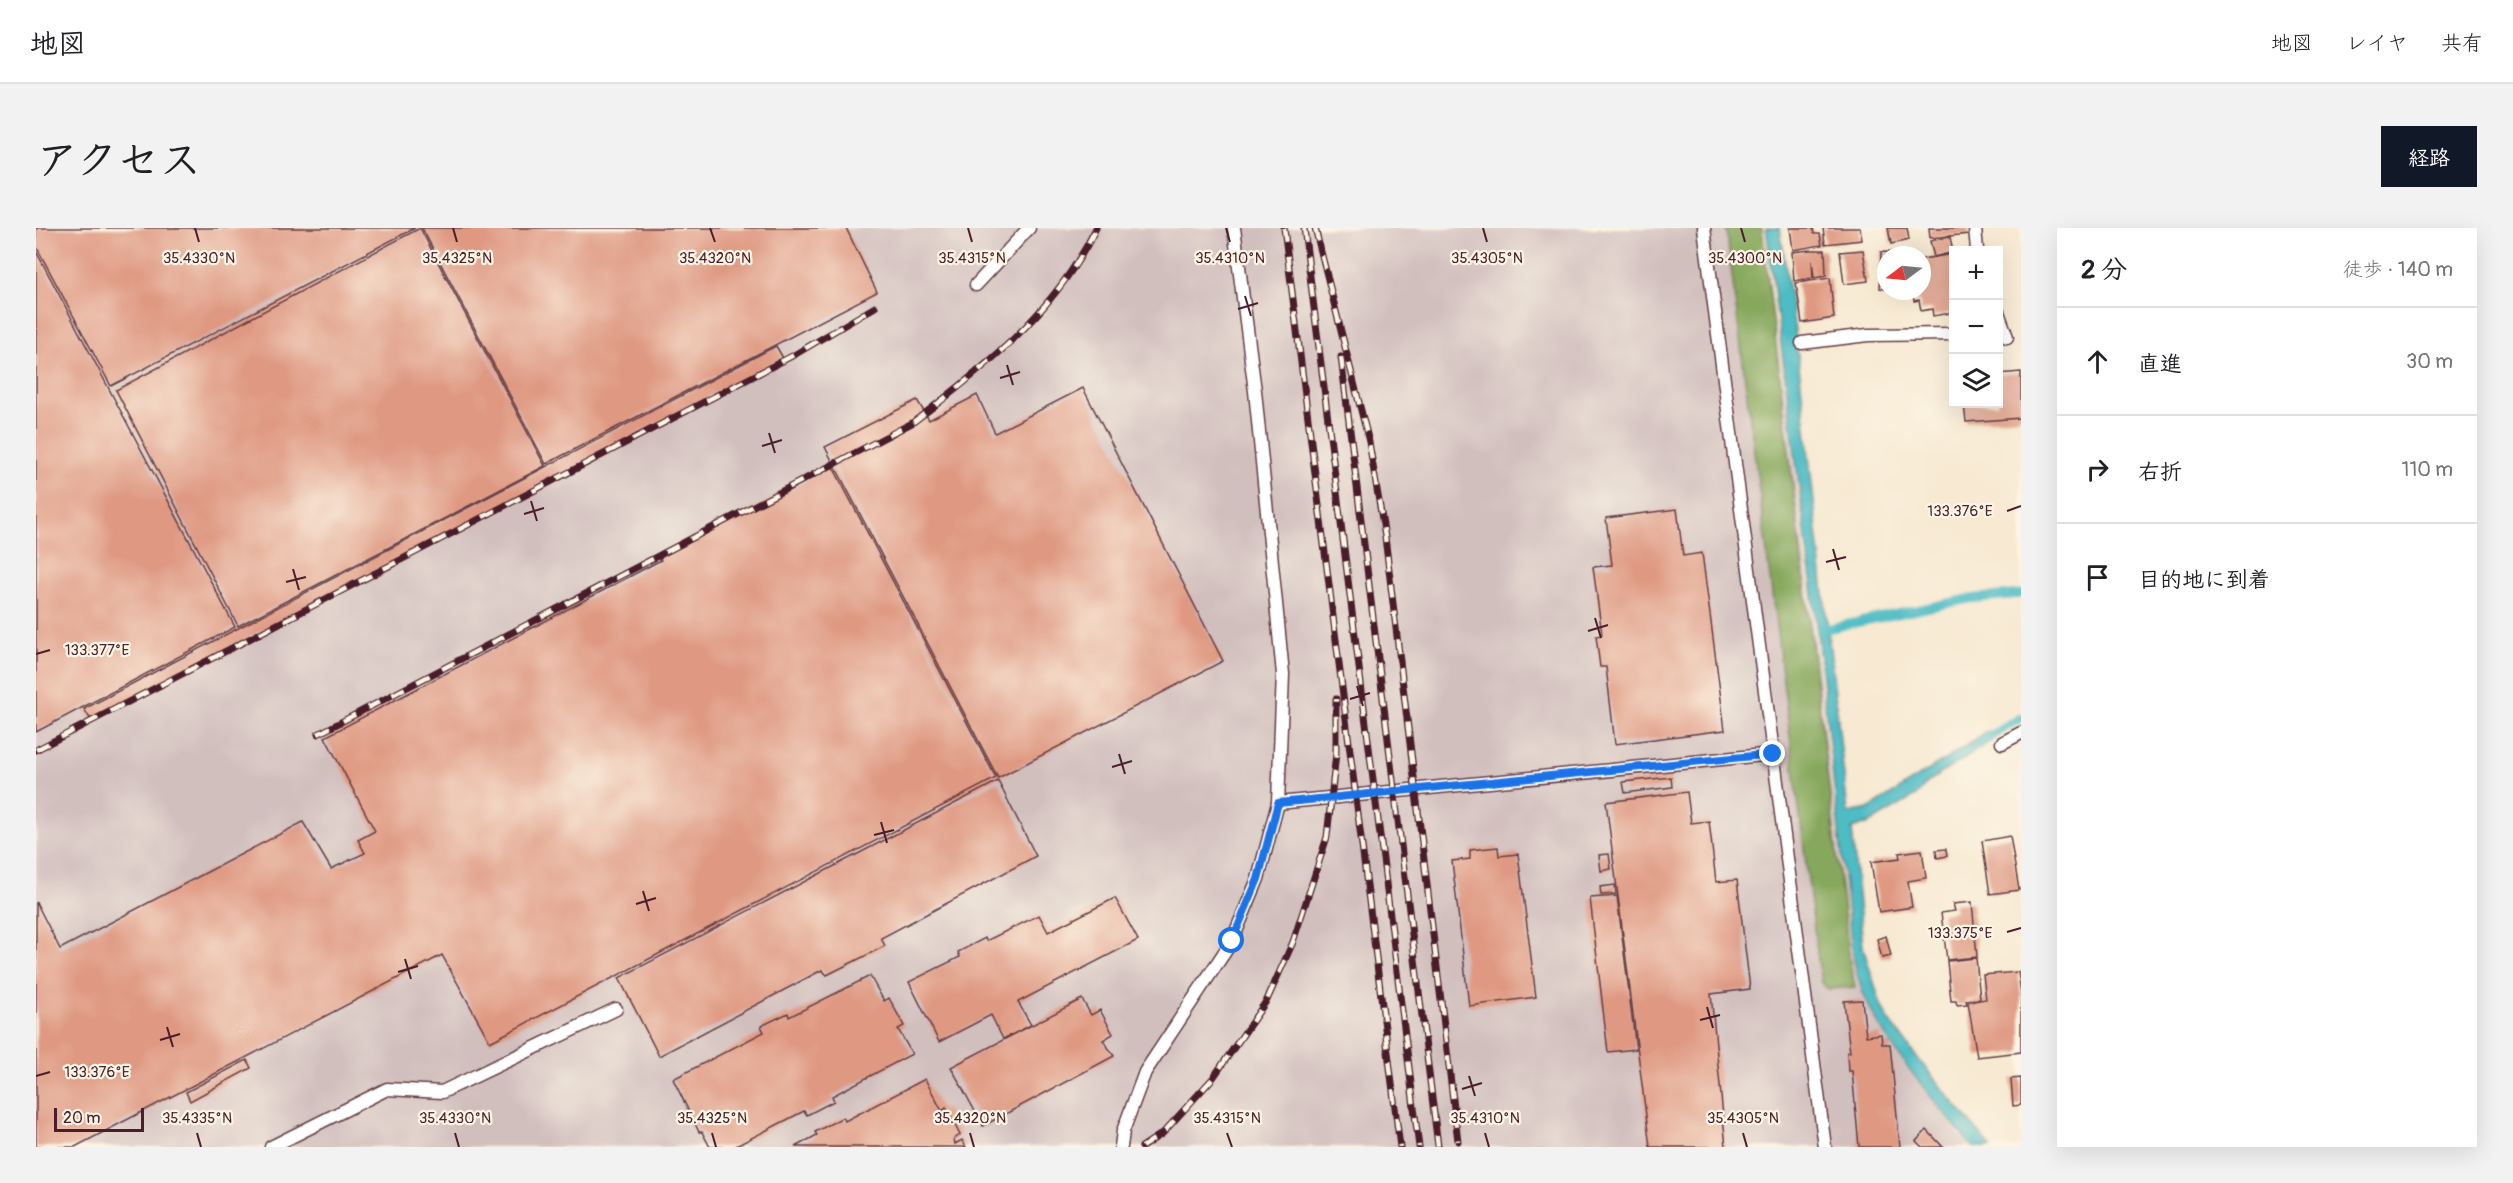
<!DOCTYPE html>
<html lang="ja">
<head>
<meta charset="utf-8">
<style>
  :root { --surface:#fff; --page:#f2f2f2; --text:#202124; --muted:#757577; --line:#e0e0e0; --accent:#111827 }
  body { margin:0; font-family:Pangolin,"Klee One",sans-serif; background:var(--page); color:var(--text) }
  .controls { position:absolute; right:18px; top:18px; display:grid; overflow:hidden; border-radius:0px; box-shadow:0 6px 24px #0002 }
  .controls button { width:54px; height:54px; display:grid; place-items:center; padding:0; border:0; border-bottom:2px solid var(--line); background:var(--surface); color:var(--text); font:30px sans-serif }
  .compass { position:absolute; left:1841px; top:18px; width:54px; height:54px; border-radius:50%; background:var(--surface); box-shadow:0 6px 24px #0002; rotate:254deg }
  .scale { position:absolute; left:18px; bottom:15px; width:90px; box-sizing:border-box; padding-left:6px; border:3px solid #4a1f2b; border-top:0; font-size:16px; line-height:21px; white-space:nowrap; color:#4a1f2b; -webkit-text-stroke:4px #fcf5e5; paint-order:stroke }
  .stop { position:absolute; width:18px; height:18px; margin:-14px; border:4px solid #1a73e8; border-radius:50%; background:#fff }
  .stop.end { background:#1a73e8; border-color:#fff; box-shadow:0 2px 6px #0008 }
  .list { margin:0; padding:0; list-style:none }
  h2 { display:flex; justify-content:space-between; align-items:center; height:78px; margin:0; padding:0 24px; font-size:26px }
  h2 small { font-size:20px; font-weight:400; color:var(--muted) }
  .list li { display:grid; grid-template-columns:39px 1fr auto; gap:18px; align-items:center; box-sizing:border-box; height:108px; padding:0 24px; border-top:2px solid var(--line) }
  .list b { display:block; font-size:22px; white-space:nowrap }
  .list em { font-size:20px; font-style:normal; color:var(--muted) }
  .icon { flex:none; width:33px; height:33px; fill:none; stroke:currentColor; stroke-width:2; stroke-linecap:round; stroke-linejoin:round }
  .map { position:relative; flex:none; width:1985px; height:919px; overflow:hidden; border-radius:0px }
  header { display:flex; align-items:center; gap:36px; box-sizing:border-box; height:84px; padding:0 30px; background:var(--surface); border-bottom:2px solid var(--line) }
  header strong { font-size:28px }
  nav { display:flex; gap:33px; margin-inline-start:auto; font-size:21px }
  .intro { display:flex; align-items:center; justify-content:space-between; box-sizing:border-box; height:144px; padding:0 36px }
  h1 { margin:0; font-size:42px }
  .button { padding:15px 27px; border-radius:0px; background:var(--accent); color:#fff; font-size:21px; font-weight:700 }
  main { display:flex; gap:36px; padding:0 36px }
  aside { flex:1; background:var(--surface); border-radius:0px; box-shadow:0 6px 24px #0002 }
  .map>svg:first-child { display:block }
</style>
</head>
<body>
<header>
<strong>地図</strong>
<nav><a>地図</a><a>レイヤ</a><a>共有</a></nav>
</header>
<div class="intro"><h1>アクセス</h1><a class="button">経路</a></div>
<main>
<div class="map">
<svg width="1985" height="919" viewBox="0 0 1985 919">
  <rect width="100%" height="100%" fill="#fcf5e5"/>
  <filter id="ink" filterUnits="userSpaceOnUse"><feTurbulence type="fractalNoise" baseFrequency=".0167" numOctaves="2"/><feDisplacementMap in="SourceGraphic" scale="12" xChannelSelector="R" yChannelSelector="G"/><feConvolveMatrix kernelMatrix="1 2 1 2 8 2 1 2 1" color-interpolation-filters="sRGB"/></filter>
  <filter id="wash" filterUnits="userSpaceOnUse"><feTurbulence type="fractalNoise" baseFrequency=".008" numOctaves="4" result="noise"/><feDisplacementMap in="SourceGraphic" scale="24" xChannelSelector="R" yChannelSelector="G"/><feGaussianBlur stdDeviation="1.35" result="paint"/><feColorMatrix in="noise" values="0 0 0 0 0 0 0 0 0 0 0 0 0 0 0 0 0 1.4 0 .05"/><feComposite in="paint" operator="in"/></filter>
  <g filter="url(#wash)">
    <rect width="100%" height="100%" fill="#f7e9d2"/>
    <!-- industrial -->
    <path fill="#d1bfbe" d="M 0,0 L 1726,0 L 1757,230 L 1814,719 L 1821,753 L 1841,795 L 1865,833 L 1933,919 L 0,919 Z"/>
    <!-- forest -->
    <path fill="#86a85c" stroke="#686444" stroke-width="1.5" d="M 1690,0 L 1726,0 L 1814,736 L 1819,759 L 1792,761 L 1785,755 Z"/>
    <!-- water -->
    <path fill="#4dbcc4" stroke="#4c6e78" stroke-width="1.5" d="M 1730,0 L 1744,0 L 1760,110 L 1812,585 L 1833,581 L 1953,503 L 1958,511 L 1893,553 L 1880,568 L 1834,595 L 1816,601 L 1827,719 L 1845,777 L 1853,792 L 1882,831 L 1955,919 L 1936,919 C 1898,871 1839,809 1822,750 C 1819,739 1817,726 1815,714 L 1777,368 Z"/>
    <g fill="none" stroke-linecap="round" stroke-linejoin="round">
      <!-- stream -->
      <g stroke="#4dbcc4" stroke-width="9">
        <path d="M 1785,402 L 1932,371 L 1985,366"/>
        <path d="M 1946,513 L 1985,490"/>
      </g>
    </g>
    <g id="blocks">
      <!-- building -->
      <g fill="#df9982">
        <path d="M 0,0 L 379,0 L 75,158 L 0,18 Z"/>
        <path d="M 384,0 L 509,238 L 202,398 L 80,162 Z"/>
        <path d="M 386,0 L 810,0 L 841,64 L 510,236 Z"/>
        <path d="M 1754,0 L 1777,0 L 1778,6 L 1784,6 L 1786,17 L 1757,22 Z"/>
        <path d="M 1787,0 L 1824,0 L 1826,12 L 1789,16 Z"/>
        <path d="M 1852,0 L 1871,0 L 1873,12 L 1855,16 Z"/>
        <path d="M 1893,0 L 1932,0 L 1933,6 L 1894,10 Z"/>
        <path d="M 1914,9 L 1917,24 L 1898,29 L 1894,13 Z"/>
        <path d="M 1775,22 L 1789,22 L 1790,48 L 1778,50 L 1776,33 L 1777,50 L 1758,53 L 1756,24 Z"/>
        <path d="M 1827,22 L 1832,53 L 1808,56 L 1804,24 Z"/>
        <path d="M 0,23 L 199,399 L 0,504 Z"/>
        <path d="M 1845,24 L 1870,25 L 1870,27 L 1850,27 L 1850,61 L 1844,60 Z"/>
        <path d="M 1918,26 L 1918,80 L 1914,81 L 1915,85 L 1897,88 L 1896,81 L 1885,83 L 1883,72 L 1878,73 L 1877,67 L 1886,63 L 1886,31 Z"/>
        <path d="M 1794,50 L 1798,90 L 1766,95 L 1760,55 Z"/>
        <path d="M 740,118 L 747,130 L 55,492 L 48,481 Z"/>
        <path d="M 1985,144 L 1985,190 L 1930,194 L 1928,176 L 1962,176 L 1962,146 Z"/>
        <path d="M 1047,160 L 1187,433 L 962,550 L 789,219 L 881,172 L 893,192 L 941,167 L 959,205 Z"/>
        <path d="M 797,239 L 960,550 L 454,814 L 406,727 L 39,919 L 0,919 L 0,674 L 24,721 L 267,594 L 295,641 L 329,625 L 322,612 L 339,603 L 289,509 L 625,332 L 623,330 Z"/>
        <path d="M 1641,281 L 1647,328 L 1666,325 L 1689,502 L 1579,516 L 1570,439 L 1564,439 L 1560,408 L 1566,407 L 1557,339 L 1576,337 L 1570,290 Z"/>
        <path d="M 1635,549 L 1636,559 L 1589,565 L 1587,554 Z"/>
        <path d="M 962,553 L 1000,628 L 845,710 L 849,718 L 791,747 L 786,742 L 623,828 L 583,750 Z"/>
        <path d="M 1651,564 L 1655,595 L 1673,593 L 1680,654 L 1701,652 L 1714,761 L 1675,766 L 1690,919 L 1614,919 L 1570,574 Z"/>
        <path d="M 1974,608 L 1983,662 L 1954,666 L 1946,613 Z"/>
        <path d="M 1462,619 L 1463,628 L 1482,626 L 1500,769 L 1433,778 L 1416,633 L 1434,631 L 1434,622 Z"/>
        <path d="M 1910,621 L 1911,628 L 1901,630 L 1900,622 Z"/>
        <path d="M 1886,622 L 1890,650 L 1872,653 L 1876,679 L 1843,684 L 1835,634 L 1864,630 L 1863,625 Z"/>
        <path d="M 1573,626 L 1575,641 L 1565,643 L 1563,627 Z"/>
        <path d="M 1579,657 L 1580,666 L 1565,667 L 1564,659 Z"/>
        <path d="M 1581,668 L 1600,821 L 1572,824 L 1554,670 Z"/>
        <path d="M 1079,670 L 1102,712 L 982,774 L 995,797 L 967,811 L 955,787 L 903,814 L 873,754 L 924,729 L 922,724 L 949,710 L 950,713 L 1003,687 L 1012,704 Z"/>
        <path d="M 1936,674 L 1941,729 L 1911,732 L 1905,685 L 1919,683 L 1917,676 Z"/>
        <path d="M 1850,708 L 1855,728 L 1846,730 L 1841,711 Z"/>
        <path d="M 1940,730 L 1944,771 L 1930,772 L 1931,776 L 1921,777 L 1920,773 L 1915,773 L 1911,733 Z"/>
        <path d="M 1982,744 L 1985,766 L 1985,824 L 1941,829 L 1932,774 L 1950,771 L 1947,747 Z"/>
        <path d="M 834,748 L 848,773 L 853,770 L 868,798 L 862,801 L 876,826 L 796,868 L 798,873 L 771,887 L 768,883 L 698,919 L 674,919 L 666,904 L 663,904 L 637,851 L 728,804 L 725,798 L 752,785 L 753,789 Z"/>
        <path d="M 1046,771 L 1055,787 L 1064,782 L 1077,806 L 1067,812 L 1078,828 L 947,898 L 915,839 Z"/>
        <path d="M 1826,772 L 1830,808 L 1845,806 L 1846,816 L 1854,816 L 1864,919 L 1823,919 L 1816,843 L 1812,843 L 1811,824 L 1814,824 L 1808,773 Z"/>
        <path d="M 211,832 L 215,840 L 154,873 L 150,864 Z"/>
        <path d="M 1985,850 L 1985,877 L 1977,878 L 1975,851 Z"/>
        <path d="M 889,851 L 906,883 L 910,880 L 924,907 L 918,911 L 919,916 L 926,912 L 930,919 L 759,919 L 781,907 L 779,904 L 807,889 L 809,893 Z"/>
        <path d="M 1891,902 L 1907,919 L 1886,919 L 1880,913 Z"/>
      </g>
    </g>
  </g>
  <g filter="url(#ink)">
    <use href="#blocks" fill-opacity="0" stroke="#643d44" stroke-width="1.5"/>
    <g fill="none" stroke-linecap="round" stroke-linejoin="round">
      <defs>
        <g id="lane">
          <path d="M 1668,0 L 1789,919"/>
          <path d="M 1939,0 L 1941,22"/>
          <path d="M 940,57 L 993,0"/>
          <path d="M 1962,84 L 1971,109"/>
          <path d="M 1766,115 L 1832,107 L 1918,106"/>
          <path d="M 1966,515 L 1985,505"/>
          <path d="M 1242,575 L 1737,526"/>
          <path d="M 235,919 L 351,861 L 406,864 L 580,781"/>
          <path d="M 1085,919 L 1087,903 L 1109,844 L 1196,713 L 1222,651 L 1242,575 L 1247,446 L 1219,163 L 1198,0"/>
        </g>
      </defs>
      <!-- lane casing -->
      <use href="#lane" stroke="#643d44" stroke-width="15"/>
      <!-- lane -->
      <use href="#lane" stroke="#fff" stroke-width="12"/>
      <defs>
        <g id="rail">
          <path d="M 1248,0 L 1364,919"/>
          <path d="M 1268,0 L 1383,919"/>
          <path d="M 1279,0 L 1333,214 L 1349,309 L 1422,913"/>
          <path d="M 1305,129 L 1402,918"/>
          <path d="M 282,506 L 876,195 C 948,141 1021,82 1060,0"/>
          <path d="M 0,522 L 758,127 L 839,79"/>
          <path d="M 1106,919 L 1127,905 L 1177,850 L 1231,772 L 1257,714 L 1291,609 L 1300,525 L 1300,471"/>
        </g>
      </defs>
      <!-- rail casing -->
      <use href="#rail" stroke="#4a1f2b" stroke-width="7"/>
      <!-- rail -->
      <use href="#rail" stroke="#fcf5e5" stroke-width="4.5" stroke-dasharray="14" stroke-linecap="butt"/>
    </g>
  </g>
  <g fill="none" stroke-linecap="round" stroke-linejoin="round" filter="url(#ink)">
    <!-- route -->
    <path stroke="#1a73e8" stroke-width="8" d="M 1196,713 L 1222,651 L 1242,575 L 1737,526"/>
  </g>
  <!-- ticks -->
  <path fill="none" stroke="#4a1f2b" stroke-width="2" d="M 159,0 L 163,14M 417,0 L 421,14M 674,0 L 679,14M 932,0 L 936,14M 1190,0 L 1194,14M 1447,0 L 1451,14M 1705,0 L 1709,14M 1209,68 L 1215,88M 1202,81 L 1222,75M 971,137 L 977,157M 964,150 L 984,144M 733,205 L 739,225M 726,218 L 746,212M 495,273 L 501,293M 1971,283 L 1985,278M 488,286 L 508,280M 1797,321 L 1803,342M 1790,334 L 1810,329M 257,341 L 263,362M 250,354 L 270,349M 1559,390 L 1565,410M 1552,403 L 1572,397M 0,426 L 14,422M 1321,458 L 1327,478M 1314,471 L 1334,465M 1083,526 L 1089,546M 1076,539 L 1096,533M 845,594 L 851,615M 838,607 L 858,602M 607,663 L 613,683M 600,676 L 620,670M 1971,704 L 1985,700M 369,731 L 375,751M 362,744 L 382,738M 1671,779 L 1677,800M 1664,792 L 1684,787M 131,799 L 137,819M 124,812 L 144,806M 0,848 L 14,844M 1433,848 L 1439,868M 1426,861 L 1446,855M 161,905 L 165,919M 419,905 L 423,919M 676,905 L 680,919M 934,905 L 938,919M 1191,905 L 1196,919M 1449,905 L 1453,919M 1707,905 L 1711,919"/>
  <g font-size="15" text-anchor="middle" fill="#4a1f2b" stroke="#fcf5e5" stroke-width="4.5" stroke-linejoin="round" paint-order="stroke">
    <text x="163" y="35">35.4330°N</text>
    <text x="421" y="35">35.4325°N</text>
    <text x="679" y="35">35.4320°N</text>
    <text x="936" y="35">35.4315°N</text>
    <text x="1194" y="35">35.4310°N</text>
    <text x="1451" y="35">35.4305°N</text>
    <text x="1709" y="35">35.4300°N</text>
    <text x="1924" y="288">133.376°E</text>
    <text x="61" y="427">133.377°E</text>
    <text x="1924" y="710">133.375°E</text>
    <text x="61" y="849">133.376°E</text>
    <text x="161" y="895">35.4335°N</text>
    <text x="419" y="895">35.4330°N</text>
    <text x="676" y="895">35.4325°N</text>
    <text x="934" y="895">35.4320°N</text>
    <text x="1191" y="895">35.4315°N</text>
    <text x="1449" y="895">35.4310°N</text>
    <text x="1707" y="895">35.4305°N</text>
  </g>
</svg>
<div class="controls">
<button>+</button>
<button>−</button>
<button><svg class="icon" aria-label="layers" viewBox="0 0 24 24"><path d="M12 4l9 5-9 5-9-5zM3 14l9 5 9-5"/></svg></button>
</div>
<svg class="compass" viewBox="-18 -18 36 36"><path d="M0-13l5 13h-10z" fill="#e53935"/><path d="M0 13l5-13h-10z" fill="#757577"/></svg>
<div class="scale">20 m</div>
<div class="stop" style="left:1196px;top:713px"></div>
<div class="stop end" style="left:1737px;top:526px"></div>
</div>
<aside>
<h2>2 分<small>徒歩 · 140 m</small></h2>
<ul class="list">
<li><svg class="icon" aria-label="ahead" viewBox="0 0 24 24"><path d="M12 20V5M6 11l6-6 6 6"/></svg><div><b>直進</b></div><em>30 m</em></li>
<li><svg class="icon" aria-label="right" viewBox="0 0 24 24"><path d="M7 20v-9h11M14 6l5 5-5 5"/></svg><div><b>右折</b></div><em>110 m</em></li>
<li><svg class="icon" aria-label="arrive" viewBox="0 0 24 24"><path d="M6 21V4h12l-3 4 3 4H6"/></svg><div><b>目的地に到着</b></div></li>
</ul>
</aside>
</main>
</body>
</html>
